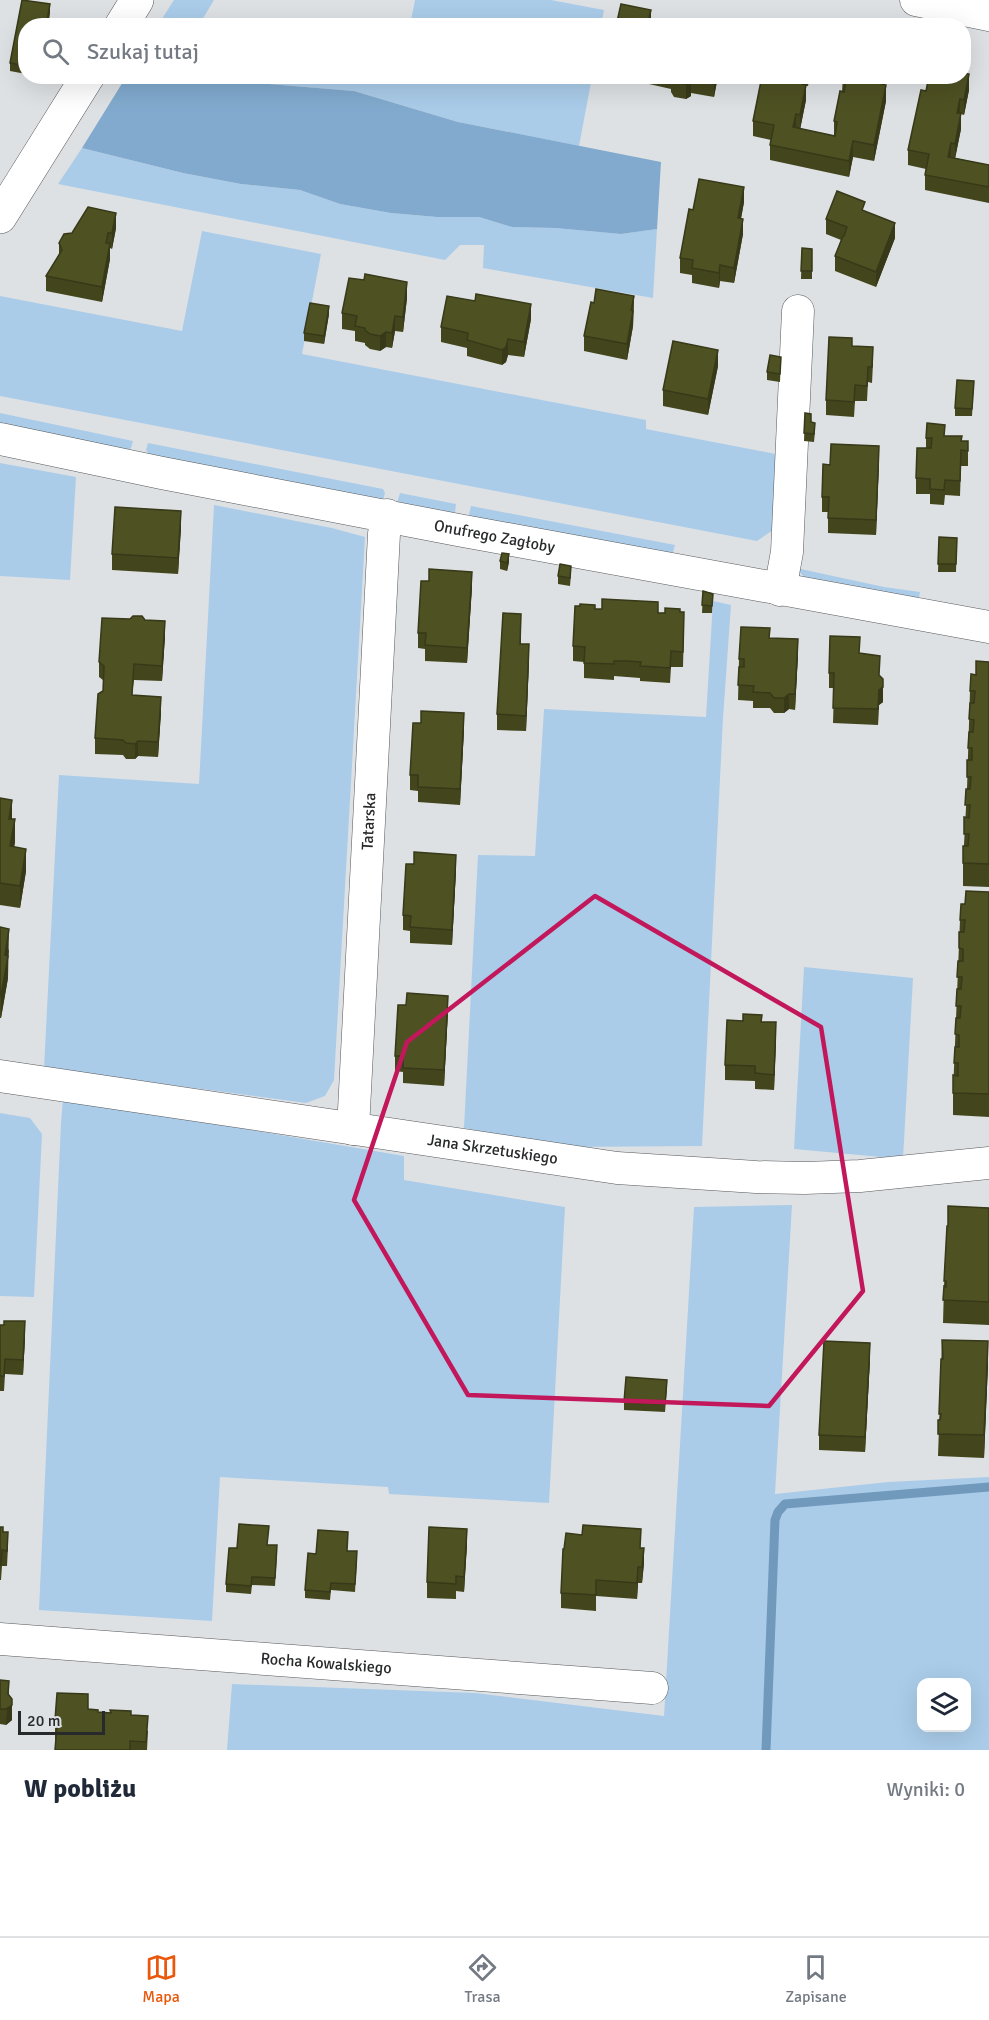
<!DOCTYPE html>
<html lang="pl">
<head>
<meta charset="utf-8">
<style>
  :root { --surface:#fff; --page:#f2f2f3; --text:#1f2937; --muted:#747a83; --line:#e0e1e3; --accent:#ea580c }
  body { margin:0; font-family:Signika,sans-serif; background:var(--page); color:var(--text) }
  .controls { position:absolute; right:18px; bottom:18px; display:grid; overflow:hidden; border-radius:12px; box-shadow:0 6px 24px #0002 }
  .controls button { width:54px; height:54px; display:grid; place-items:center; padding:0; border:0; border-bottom:2px solid var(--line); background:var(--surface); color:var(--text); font:30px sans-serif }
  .scale { position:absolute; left:18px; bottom:15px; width:87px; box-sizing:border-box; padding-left:6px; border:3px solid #28292a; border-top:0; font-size:16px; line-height:21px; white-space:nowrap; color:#28292a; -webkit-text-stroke:4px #dee1e4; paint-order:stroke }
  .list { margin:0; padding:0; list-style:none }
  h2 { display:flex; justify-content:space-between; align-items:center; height:78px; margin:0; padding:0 24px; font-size:26px }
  h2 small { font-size:20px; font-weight:400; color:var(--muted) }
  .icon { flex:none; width:33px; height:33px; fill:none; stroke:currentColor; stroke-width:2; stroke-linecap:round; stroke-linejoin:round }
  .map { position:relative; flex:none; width:989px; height:1750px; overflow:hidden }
  .search { position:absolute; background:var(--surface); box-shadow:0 6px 24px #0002; left:18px; right:18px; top:18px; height:66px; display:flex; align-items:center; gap:15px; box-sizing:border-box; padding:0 21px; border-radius:24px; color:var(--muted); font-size:22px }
  .sheet { height:186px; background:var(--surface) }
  nav { display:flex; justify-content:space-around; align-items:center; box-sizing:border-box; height:84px; border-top:2px solid var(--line); background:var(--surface); font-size:16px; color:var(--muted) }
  nav a { display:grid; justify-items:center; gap:3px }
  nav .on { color:var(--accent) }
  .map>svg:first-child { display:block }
</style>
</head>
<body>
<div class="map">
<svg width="989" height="1750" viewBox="0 0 989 1750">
  <rect width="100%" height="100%" fill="#dee1e4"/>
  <!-- green -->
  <g fill="#aacce9" fill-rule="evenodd">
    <path d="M 174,0 L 214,0 L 199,25 L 158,25 Z"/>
    <path d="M 415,0 L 551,0 L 604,10 L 601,25 L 410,25 Z"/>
    <path d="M 233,77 L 592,77 L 579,146 L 458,122 L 354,91 L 269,84 Z"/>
    <path d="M 82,148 L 183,173 L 241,184 L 300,190 L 340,204 L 391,213 L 437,217 L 479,217 L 512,227 L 555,228 L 621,234 L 657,229 L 653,298 L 483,268 L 484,245 L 460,245 L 445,260 L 58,184 Z"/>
    <path d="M 202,231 L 321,254 L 302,354 L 646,420 L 646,429 L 776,454 L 773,530 L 757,541 L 0,396 L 0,296 L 182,331 Z"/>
    <path d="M 0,413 L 133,441 L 131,448 L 127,451 L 0,426 Z"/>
    <path d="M 148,443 L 383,489 L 385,493 L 383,501 L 149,455 L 146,450 Z"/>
    <path d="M 0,463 L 76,477 L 70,580 L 0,576 Z"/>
    <path d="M 400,493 L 456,504 L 455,512 L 450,514 L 397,503 Z"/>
    <path d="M 214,505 L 332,528 L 365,537 L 334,1080 L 325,1096 L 306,1103 L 44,1068 L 59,775 L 199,784 Z"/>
    <path d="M 471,506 L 675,545 L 673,552 L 669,555 L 472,518 L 469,514 Z"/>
    <path d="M 796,568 L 884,587 L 920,592 L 919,597 L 915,601 L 805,578 Z"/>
    <path d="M 713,601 L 731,605 L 723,718 L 702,1146 L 564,1147 L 464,1128 L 478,855 L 535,856 L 544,709 L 706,717 Z"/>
    <path d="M 804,967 L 913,978 L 903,1159 L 794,1149 Z"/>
    <path d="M 63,1098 L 404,1156 L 404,1180 L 565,1207 L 549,1503 L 389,1494 L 388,1487 L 220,1477 L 212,1621 L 39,1610 L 61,1123 Z"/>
    <path d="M 0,1113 L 30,1118 L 42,1134 L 34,1297 L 0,1296 Z"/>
    <path d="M 792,1205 L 775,1494 L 888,1482 L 989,1477 L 989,1750 L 227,1750 L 232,1684 L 475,1693 L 664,1716 L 694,1207 ZM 922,1682 L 966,1682 L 966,1728 L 922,1728 Z"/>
  </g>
  <!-- forest -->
  <path fill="#81aace" d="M 126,77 L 233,77 L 269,84 L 354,91 L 458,122 L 661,162 L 657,229 L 621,234 L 555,228 L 512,227 L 479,217 L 437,217 L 391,213 L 340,204 L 300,190 L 241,184 L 183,173 L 82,148 Z"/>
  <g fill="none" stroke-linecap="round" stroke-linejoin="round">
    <!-- stream -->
    <path stroke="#7099bc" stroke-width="9" d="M 766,1750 L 775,1520 L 778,1512 L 785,1504 L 989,1487"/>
    <defs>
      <g id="street">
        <path d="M 916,0 L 989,15"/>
        <path id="s1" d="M 0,439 L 162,473 L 458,530 L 989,627"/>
        <path d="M 780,590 L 787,552 L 798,311"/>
        <path id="s2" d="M 0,1076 L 617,1168 L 756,1177 L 805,1178 L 860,1176 L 989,1163"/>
        <path id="s3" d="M 353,1129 L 384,534 L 387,515"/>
        <path id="s4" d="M 0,1639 L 652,1688"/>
      </g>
      <g id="secondary">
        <path d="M 121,26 L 137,0"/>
        <path d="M 0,217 L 88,76"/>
      </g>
    </defs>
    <!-- street casing -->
    <use href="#street" stroke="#56585a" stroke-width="33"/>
    <!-- secondary casing -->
    <use href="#secondary" stroke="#56585a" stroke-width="34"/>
    <!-- street -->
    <use href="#street" stroke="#fff" stroke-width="32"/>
    <!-- secondary -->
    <use href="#secondary" stroke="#fff" stroke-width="33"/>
  </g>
  <!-- wall -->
  <g fill="#43461d">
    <path d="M 22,0 L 50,4 L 50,12 L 48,26 L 26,26 L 26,74 L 10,71 L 10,63 Z"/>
    <path d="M 649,76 L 718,76 L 714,97 L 691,93 L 691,96 L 686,99 L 674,97 L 671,92 L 671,89 L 649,84 Z"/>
    <path d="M 762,76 L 810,76 L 808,86 L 806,86 L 806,100 L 800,129 L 834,136 L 834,121 L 842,92 L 843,76 L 885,76 L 884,85 L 886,101 L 874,161 L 853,157 L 849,177 L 770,160 L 770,145 L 771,140 L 753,136 L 753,121 Z"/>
    <path d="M 969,90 L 964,115 L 961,114 L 961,129 L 955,158 L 989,165 L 989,150 L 989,203 L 925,190 L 925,175 L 926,169 L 908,165 L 908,150 L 926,91 Z"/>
    <path d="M 744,202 L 741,219 L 743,234 L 734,283 L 720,281 L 719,288 L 692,283 L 692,275 L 680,273 L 680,258 L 693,210 Z"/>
    <path d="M 865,211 L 895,238 L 876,287 L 835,271 L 835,256 L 841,240 L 826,234 L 826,219 Z"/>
    <path d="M 116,228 L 112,249 L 110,248 L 110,259 L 102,302 L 46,291 L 46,276 L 59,254 L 59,243 Z"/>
    <path d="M 802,248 L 812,249 L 812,279 L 801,279 Z"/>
    <path d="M 634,296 L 633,326 L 627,360 L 584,351 L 584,336 L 594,303 Z"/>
    <path d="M 407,298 L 403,332 L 395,331 L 392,348 L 386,347 L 380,351 L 370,349 L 365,345 L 365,343 L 355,341 L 355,331 L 342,329 L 342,313 Z"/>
    <path d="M 329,314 L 324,344 L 304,341 L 304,333 Z"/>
    <path d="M 531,319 L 524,357 L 508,355 L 506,362 L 502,365 L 467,356 L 467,348 L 441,342 L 441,327 Z"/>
    <path d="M 852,346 L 873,363 L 872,383 L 868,382 L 867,401 L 855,401 L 854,417 L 826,415 L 826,400 Z"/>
    <path d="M 781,357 L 780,382 L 767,380 L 767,372 Z"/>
    <path d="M 718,366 L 708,415 L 663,406 L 663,390 Z"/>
    <path d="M 974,381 L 972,416 L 955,416 L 955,408 Z"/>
    <path d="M 805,413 L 815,431 L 814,442 L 804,441 Z"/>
    <path d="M 945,436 L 962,441 L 968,441 L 968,466 L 961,466 L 960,496 L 945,495 L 944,505 L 930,504 L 930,494 L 916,494 L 916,478 L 926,448 L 926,438 Z"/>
    <path d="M 879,461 L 876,535 L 828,533 L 828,512 L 822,512 L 822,497 L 830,465 Z"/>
    <path d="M 181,527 L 178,574 L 112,570 L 112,554 Z"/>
    <path d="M 939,537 L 957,538 L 956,572 L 938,572 Z"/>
    <path d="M 500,561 L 509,562 L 507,571 L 500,569 Z"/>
    <path d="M 571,574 L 570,586 L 558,584 L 558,576 Z"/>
    <path d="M 472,587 L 467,663 L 425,661 L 425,649 L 418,648 L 418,633 Z"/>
    <path d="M 703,591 L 713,594 L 712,613 L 702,613 Z"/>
    <path d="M 595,609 L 658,613 L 680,612 L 684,627 L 683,667 L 671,667 L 670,683 L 640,681 L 640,678 L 614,676 L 614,680 L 584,678 L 584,662 L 573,661 L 573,646 Z"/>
    <path d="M 145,620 L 165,636 L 162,681 L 134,680 L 132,695 L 161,712 L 158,757 L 138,756 L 135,759 L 126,759 L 123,755 L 95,754 L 95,738 L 103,691 L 103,680 L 99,677 L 99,662 Z"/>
    <path d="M 521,629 L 521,644 L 529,660 L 526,731 L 497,730 L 497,714 Z"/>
    <path d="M 770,638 L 798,654 L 795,710 L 789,709 L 784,713 L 774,713 L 770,708 L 753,708 L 753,701 L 738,700 L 739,659 Z"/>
    <path d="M 860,653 L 880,676 L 883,694 L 883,702 L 879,705 L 878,725 L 833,723 L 834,688 L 829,688 L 829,673 Z"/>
    <path d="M 989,662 L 989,887 L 963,886 L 963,863 L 967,789 L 970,691 L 976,675 Z"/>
    <path d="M 464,729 L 460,805 L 418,802 L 418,791 L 410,790 L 410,775 Z"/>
    <path d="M 0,798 L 12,819 L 15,842 L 14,847 L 26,871 L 20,908 L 0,905 Z"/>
    <path d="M 456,870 L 452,945 L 410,943 L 410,931 L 403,930 L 403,915 Z"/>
    <path d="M 989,892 L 989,1117 L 953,1115 L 953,1093 L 960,920 L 965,904 Z"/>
    <path d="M 0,927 L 9,951 L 8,958 L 8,978 L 1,1018 L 0,1018 Z"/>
    <path d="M 448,1011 L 444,1086 L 403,1083 L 403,1072 L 395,1071 L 395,1056 Z"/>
    <path d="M 762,1022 L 776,1038 L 774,1090 L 755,1089 L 755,1081 L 725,1080 L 725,1065 Z"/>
    <path d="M 948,1206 L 989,1208 L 989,1325 L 943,1323 L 944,1286 L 947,1226 L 948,1226 Z"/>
    <path d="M 0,1325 L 25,1337 L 23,1375 L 5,1374 L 4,1391 L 0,1391 Z"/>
    <path d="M 942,1340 L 988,1364 L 984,1458 L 938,1456 Z"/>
    <path d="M 870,1359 L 865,1452 L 819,1450 L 819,1435 Z"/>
    <path d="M 667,1388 L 665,1412 L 624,1410 L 624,1402 Z"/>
    <path d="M 0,1527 L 3,1532 L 8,1547 L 7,1566 L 2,1566 L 1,1580 L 0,1580 Z"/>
    <path d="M 467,1544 L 464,1592 L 456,1591 L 456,1599 L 427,1598 L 427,1582 Z"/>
    <path d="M 268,1545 L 277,1553 L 275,1586 L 252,1585 L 251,1594 L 226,1592 L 226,1584 L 237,1548 Z"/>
    <path d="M 641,1548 L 644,1563 L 642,1583 L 638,1583 L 637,1599 L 596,1596 L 596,1611 L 561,1608 L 561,1593 Z"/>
    <path d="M 348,1551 L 357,1559 L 355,1592 L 331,1590 L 330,1600 L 305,1598 L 305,1590 L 316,1554 Z"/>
    <path d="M 0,1680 L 9,1695 L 12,1720 L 6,1725 L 0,1724 Z"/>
    <path d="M 88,1709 L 98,1712 L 131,1715 L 148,1731 L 147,1750 L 55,1750 L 55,1720 Z"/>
  </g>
  <!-- shaded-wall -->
  <g fill="#373918">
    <path d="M 50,4 L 50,12 L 48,26 L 46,26 Z"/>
    <path d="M 651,10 L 651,25 L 647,26 Z"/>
    <path d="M 969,74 L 969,90 L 964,115 L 964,100 Z"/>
    <path d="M 715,76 L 718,76 L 714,97 L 714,82 Z"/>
    <path d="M 882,76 L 885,76 L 881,100 L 881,84 Z"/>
    <path d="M 691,78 L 691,96 L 686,99 L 686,84 Z"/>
    <path d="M 806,85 L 806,100 L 800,130 L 800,115 Z"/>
    <path d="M 886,85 L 886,101 L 874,161 L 874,145 Z"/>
    <path d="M 960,99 L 960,114 L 957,113 Z"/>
    <path d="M 961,113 L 961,129 L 955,159 L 955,144 Z"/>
    <path d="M 796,114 L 796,129 L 793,127 Z"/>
    <path d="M 853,141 L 853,157 L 849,177 L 849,161 Z"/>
    <path d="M 951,143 L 951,158 L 948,157 Z"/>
    <path d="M 744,187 L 744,202 L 738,234 L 738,218 Z"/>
    <path d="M 116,213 L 116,228 L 112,249 L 112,233 Z"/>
    <path d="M 743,219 L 743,234 L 734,283 L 734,268 Z"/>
    <path d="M 895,223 L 895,238 L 876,287 L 876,272 Z"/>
    <path d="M 110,243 L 110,259 L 102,302 L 102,287 Z"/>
    <path d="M 720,265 L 720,281 L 719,288 L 719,273 Z"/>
    <path d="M 407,282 L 407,298 L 403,332 L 403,317 Z"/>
    <path d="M 634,296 L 633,326 L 627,360 L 627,344 L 631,310 Z"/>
    <path d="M 531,304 L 531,319 L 524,357 L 524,342 Z"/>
    <path d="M 329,306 L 329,314 L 324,344 L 324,336 Z"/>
    <path d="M 395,316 L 395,331 L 392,348 L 392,333 Z"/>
    <path d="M 386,332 L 386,347 L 380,351 L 380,336 Z"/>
    <path d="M 508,339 L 508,355 L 506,362 L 502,365 L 502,350 Z"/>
    <path d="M 718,350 L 718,366 L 708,415 L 708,399 Z"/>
    <path d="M 879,446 L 879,461 L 876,535 L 876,520 Z"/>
    <path d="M 181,511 L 181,527 L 178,574 L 178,558 Z"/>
    <path d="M 509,554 L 509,562 L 507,571 L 507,563 Z"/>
    <path d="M 472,572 L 472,587 L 467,663 L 467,648 Z"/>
    <path d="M 165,621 L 165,636 L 162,681 L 162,666 Z"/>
    <path d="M 798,639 L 798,654 L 795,710 L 795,694 Z"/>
    <path d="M 529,644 L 529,660 L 526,731 L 526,716 Z"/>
    <path d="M 880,656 L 879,689 L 883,679 L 883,702 L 879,705 L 878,725 Z"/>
    <path d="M 789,694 L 789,709 L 784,713 L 784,698 Z"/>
    <path d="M 161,697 L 161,712 L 158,757 L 158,742 Z"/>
    <path d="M 464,713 L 464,729 L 460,805 L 460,789 Z"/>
    <path d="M 138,741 L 138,756 L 135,759 L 135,744 Z"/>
    <path d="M 12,800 L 12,822 L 9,819 Z"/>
    <path d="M 15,819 L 15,842 L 10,869 L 10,846 Z"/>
    <path d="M 26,849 L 26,871 L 20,908 L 20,886 Z"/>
    <path d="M 456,855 L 456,870 L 452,945 L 452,930 Z"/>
    <path d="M 9,929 L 8,978 L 1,1018 L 1,996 L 5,955 Z"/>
    <path d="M 448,996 L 448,1011 L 444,1086 L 444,1070 Z"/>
    <path d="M 776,1022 L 776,1038 L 774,1090 L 774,1075 Z"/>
    <path d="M 25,1321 L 25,1337 L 23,1375 L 23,1360 Z"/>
    <path d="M 988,1341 L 988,1364 L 984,1458 L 984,1435 Z"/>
    <path d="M 870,1343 L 870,1359 L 865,1452 L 865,1437 Z"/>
    <path d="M 467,1529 L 467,1544 L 464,1592 L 464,1577 Z"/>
    <path d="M 644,1548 L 644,1563 L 642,1583 L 642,1567 Z"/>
    <path d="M 638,1567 L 638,1583 L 637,1599 L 637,1583 Z"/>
    <path d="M 9,1681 L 9,1696 L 12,1699 L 12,1720 L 6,1725 Z"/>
  </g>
  <!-- building -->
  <g fill="#4e5122" stroke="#373918" stroke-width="1.5">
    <path d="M 22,0 L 50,4 L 46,26 L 26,26 L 26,66 L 10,63 Z"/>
    <path d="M 621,4 L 651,10 L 647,26 L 616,26 Z"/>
    <path d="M 659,23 L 673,26 L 658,26 Z"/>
    <path d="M 963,73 L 969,74 L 964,100 L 960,99 L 957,113 L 961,113 L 955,144 L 951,143 L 948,157 L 989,165 L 989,187 L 925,175 L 929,154 L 908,150 L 921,90 L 926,91 L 929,76 L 963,76 Z"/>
    <path d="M 715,76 L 714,82 L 691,78 L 691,81 L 686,84 L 674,82 L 671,77 Z"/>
    <path d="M 762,76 L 803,76 L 802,84 L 806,85 L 800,115 L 796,114 L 793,127 L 835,136 L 837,122 L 834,121 L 840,91 L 844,92 L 846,78 L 842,78 L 843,76 L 882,76 L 881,84 L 886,85 L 874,145 L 853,141 L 849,161 L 770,145 L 774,125 L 753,121 Z"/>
    <path d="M 699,179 L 744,187 L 738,218 L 743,219 L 734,268 L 720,265 L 719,273 L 692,268 L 693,260 L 680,258 L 689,209 L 693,210 Z"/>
    <path d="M 837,191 L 865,202 L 862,210 L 895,223 L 876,272 L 835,256 L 843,236 L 844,236 L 847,227 L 826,219 Z"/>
    <path d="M 88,207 L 116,213 L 112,233 L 108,233 L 106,243 L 110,243 L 102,287 L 46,276 L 62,250 L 59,243 L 64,234 L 72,233 Z"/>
    <path d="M 802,248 L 812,249 L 812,271 L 801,271 Z"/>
    <path d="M 365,274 L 407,282 L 403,317 L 395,316 L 392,333 L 386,332 L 380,336 L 370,334 L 365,330 L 365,328 L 355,326 L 357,316 L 342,313 L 349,278 L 364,280 Z"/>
    <path d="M 596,289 L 634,296 L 631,310 L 633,311 L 627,344 L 584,336 L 591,302 L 594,303 Z"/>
    <path d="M 476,294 L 531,304 L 524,342 L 508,339 L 506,347 L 502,350 L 467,340 L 468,333 L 441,327 L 447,296 L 475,301 Z"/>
    <path d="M 310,303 L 329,306 L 324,336 L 304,333 Z"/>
    <path d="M 829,337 L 852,338 L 852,346 L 873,347 L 872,367 L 868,367 L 867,386 L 855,385 L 854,402 L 826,400 Z"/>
    <path d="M 673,341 L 718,350 L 708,399 L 663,390 Z"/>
    <path d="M 770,355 L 781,357 L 780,374 L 767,372 Z"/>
    <path d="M 957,380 L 974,381 L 972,409 L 955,408 Z"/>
    <path d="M 805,413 L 811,414 L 811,422 L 815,423 L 814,434 L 804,433 Z"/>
    <path d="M 927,423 L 945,425 L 944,436 L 962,436 L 961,441 L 968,441 L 968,451 L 961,450 L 960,481 L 945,480 L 944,490 L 930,489 L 930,479 L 916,478 L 917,448 L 931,448 L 932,438 L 926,438 Z"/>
    <path d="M 831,444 L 879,446 L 876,520 L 828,518 L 829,497 L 822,497 L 823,464 L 830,465 Z"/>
    <path d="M 115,507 L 181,511 L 178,558 L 112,554 Z"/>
    <path d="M 939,537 L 957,538 L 956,564 L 938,564 Z"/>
    <path d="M 502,553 L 509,554 L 507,563 L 500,561 Z"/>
    <path d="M 560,564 L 571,566 L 570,578 L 558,576 Z"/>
    <path d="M 429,569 L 472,572 L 467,648 L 425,645 L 426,633 L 418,633 L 421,581 L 429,581 Z"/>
    <path d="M 703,591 L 713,594 L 712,606 L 702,605 Z"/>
    <path d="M 602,599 L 658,602 L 658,613 L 665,613 L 665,608 L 680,609 L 680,612 L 684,612 L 683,652 L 671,651 L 670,668 L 640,666 L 641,662 L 627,661 L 614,661 L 614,664 L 584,663 L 585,647 L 573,646 L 575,606 L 580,606 L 580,604 L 595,605 L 595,609 L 602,609 Z"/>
    <path d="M 503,613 L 521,614 L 520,644 L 529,644 L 526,716 L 497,714 Z"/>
    <path d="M 133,616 L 142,616 L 145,620 L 165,621 L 162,666 L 134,664 L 133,678 L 132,695 L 161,697 L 158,742 L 138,741 L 135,744 L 126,743 L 123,740 L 95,738 L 98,694 L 103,691 L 104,666 L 99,662 L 102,618 L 130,619 Z"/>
    <path d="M 741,627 L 770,628 L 769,638 L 798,639 L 795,694 L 789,694 L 784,698 L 774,698 L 770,693 L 753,692 L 754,686 L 738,685 L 739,667 L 744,667 L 744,659 L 739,659 Z"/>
    <path d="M 830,636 L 860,637 L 859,653 L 880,656 L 879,675 L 883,679 L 883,687 L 879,690 L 878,709 L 833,708 L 834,673 L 829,673 Z"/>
    <path d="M 976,661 L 989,662 L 989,864 L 963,863 L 963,846 L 968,846 L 969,834 L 964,834 L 964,817 L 969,818 L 970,805 L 965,805 L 966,789 L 970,789 L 971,777 L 967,777 L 967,760 L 972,760 L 972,748 L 968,748 L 969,732 L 973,732 L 974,720 L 969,719 L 970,703 L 974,703 L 975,691 L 970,691 L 971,674 L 976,675 Z"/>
    <path d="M 421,711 L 464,713 L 460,789 L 418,787 L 418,775 L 410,775 L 413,723 L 421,723 Z"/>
    <path d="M 0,798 L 12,800 L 9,819 L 15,819 L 10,846 L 26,849 L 20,886 L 0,883 Z"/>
    <path d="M 414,852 L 456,855 L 452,930 L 410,927 L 411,916 L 403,915 L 406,864 L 414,864 Z"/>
    <path d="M 966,891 L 989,892 L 989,1094 L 953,1093 L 953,1075 L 958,1076 L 958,1063 L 954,1063 L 955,1047 L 959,1047 L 959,1035 L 955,1034 L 956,1018 L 960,1018 L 961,1006 L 956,1006 L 957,989 L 961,989 L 962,977 L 957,977 L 958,961 L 963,961 L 963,949 L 959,948 L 959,932 L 964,932 L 965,920 L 960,920 L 961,904 L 965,904 Z"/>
    <path d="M 0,927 L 9,929 L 5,955 L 8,956 L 1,996 L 0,995 Z"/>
    <path d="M 407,993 L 448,996 L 444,1070 L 403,1068 L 403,1056 L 395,1056 L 398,1005 L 406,1005 Z"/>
    <path d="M 743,1014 L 762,1015 L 761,1022 L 776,1022 L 774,1075 L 755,1073 L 755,1066 L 725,1065 L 727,1020 L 743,1021 Z"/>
    <path d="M 948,1206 L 989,1208 L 989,1302 L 943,1300 L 944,1286 L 946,1287 L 946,1281 L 944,1281 L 947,1226 L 948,1226 Z"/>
    <path d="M 4,1321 L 25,1321 L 23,1360 L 5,1359 L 4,1376 L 0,1376 L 0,1325 L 4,1325 Z"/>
    <path d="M 942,1340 L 988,1341 L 984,1435 L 938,1434 L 938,1420 L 940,1420 L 941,1414 L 939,1414 L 941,1359 L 943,1359 Z"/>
    <path d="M 824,1341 L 870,1343 L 865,1437 L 819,1435 Z"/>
    <path d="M 626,1377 L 667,1380 L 665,1404 L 624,1402 Z"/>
    <path d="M 239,1524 L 269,1526 L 267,1545 L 277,1545 L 275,1578 L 252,1577 L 251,1586 L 226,1584 L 229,1548 L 237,1548 Z"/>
    <path d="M 583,1525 L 641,1529 L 640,1548 L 644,1548 L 642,1567 L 638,1567 L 637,1583 L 596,1580 L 596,1595 L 561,1593 L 563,1549 L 564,1549 L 566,1533 L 582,1535 Z"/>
    <path d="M 0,1527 L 3,1527 L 3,1532 L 8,1532 L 7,1551 L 2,1550 L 1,1565 L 0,1565 Z"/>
    <path d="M 429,1527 L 467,1529 L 464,1577 L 456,1576 L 456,1584 L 427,1582 Z"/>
    <path d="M 318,1530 L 348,1532 L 347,1551 L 357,1551 L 355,1584 L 331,1583 L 330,1592 L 305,1590 L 308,1553 L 316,1554 Z"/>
    <path d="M 0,1680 L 9,1681 L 8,1694 L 12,1699 L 12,1705 L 6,1709 L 0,1709 Z"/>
    <path d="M 57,1693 L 88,1694 L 88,1709 L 98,1710 L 98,1712 L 111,1713 L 110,1710 L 131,1711 L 131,1715 L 148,1716 L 146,1742 L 130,1741 L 130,1750 L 55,1750 L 57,1726 L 55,1726 L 55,1720 Z"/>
  </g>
  <!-- marked area -->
  <path fill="none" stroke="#c2185b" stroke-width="4.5" stroke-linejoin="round" d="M 595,896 L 821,1027 L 863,1291 L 769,1406 L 468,1395 L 354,1200 L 407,1042 Z"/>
  <g text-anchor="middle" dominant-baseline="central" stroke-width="6" stroke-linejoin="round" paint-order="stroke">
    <!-- street labels -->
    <g font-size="16" fill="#28292a" stroke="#dee1e4">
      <text stroke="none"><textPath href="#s1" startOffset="504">Onufrego Zagłoby</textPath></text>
      <text stroke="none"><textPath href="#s3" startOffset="308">Tatarska</textPath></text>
      <text stroke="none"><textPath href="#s2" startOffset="498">Jana Skrzetuskiego</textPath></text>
      <text stroke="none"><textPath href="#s4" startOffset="327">Rocha Kowalskiego</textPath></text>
    </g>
  </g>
</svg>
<div class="controls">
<button><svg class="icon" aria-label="layers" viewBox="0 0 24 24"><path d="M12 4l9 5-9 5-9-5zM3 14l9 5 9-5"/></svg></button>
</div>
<div class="scale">20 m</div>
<div class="search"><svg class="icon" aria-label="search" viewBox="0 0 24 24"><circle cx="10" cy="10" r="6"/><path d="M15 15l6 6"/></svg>Szukaj tutaj</div>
</div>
<section class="sheet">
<h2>W pobliżu<small>Wyniki: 0</small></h2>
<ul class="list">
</ul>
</section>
<nav>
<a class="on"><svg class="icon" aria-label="map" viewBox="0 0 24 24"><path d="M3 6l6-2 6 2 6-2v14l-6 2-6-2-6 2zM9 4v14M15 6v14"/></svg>Mapa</a>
<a><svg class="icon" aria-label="directions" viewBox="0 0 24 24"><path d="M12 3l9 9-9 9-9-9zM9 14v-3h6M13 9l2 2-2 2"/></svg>Trasa</a>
<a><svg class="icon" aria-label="saved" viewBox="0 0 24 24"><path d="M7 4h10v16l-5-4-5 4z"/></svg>Zapisane</a>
</nav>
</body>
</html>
